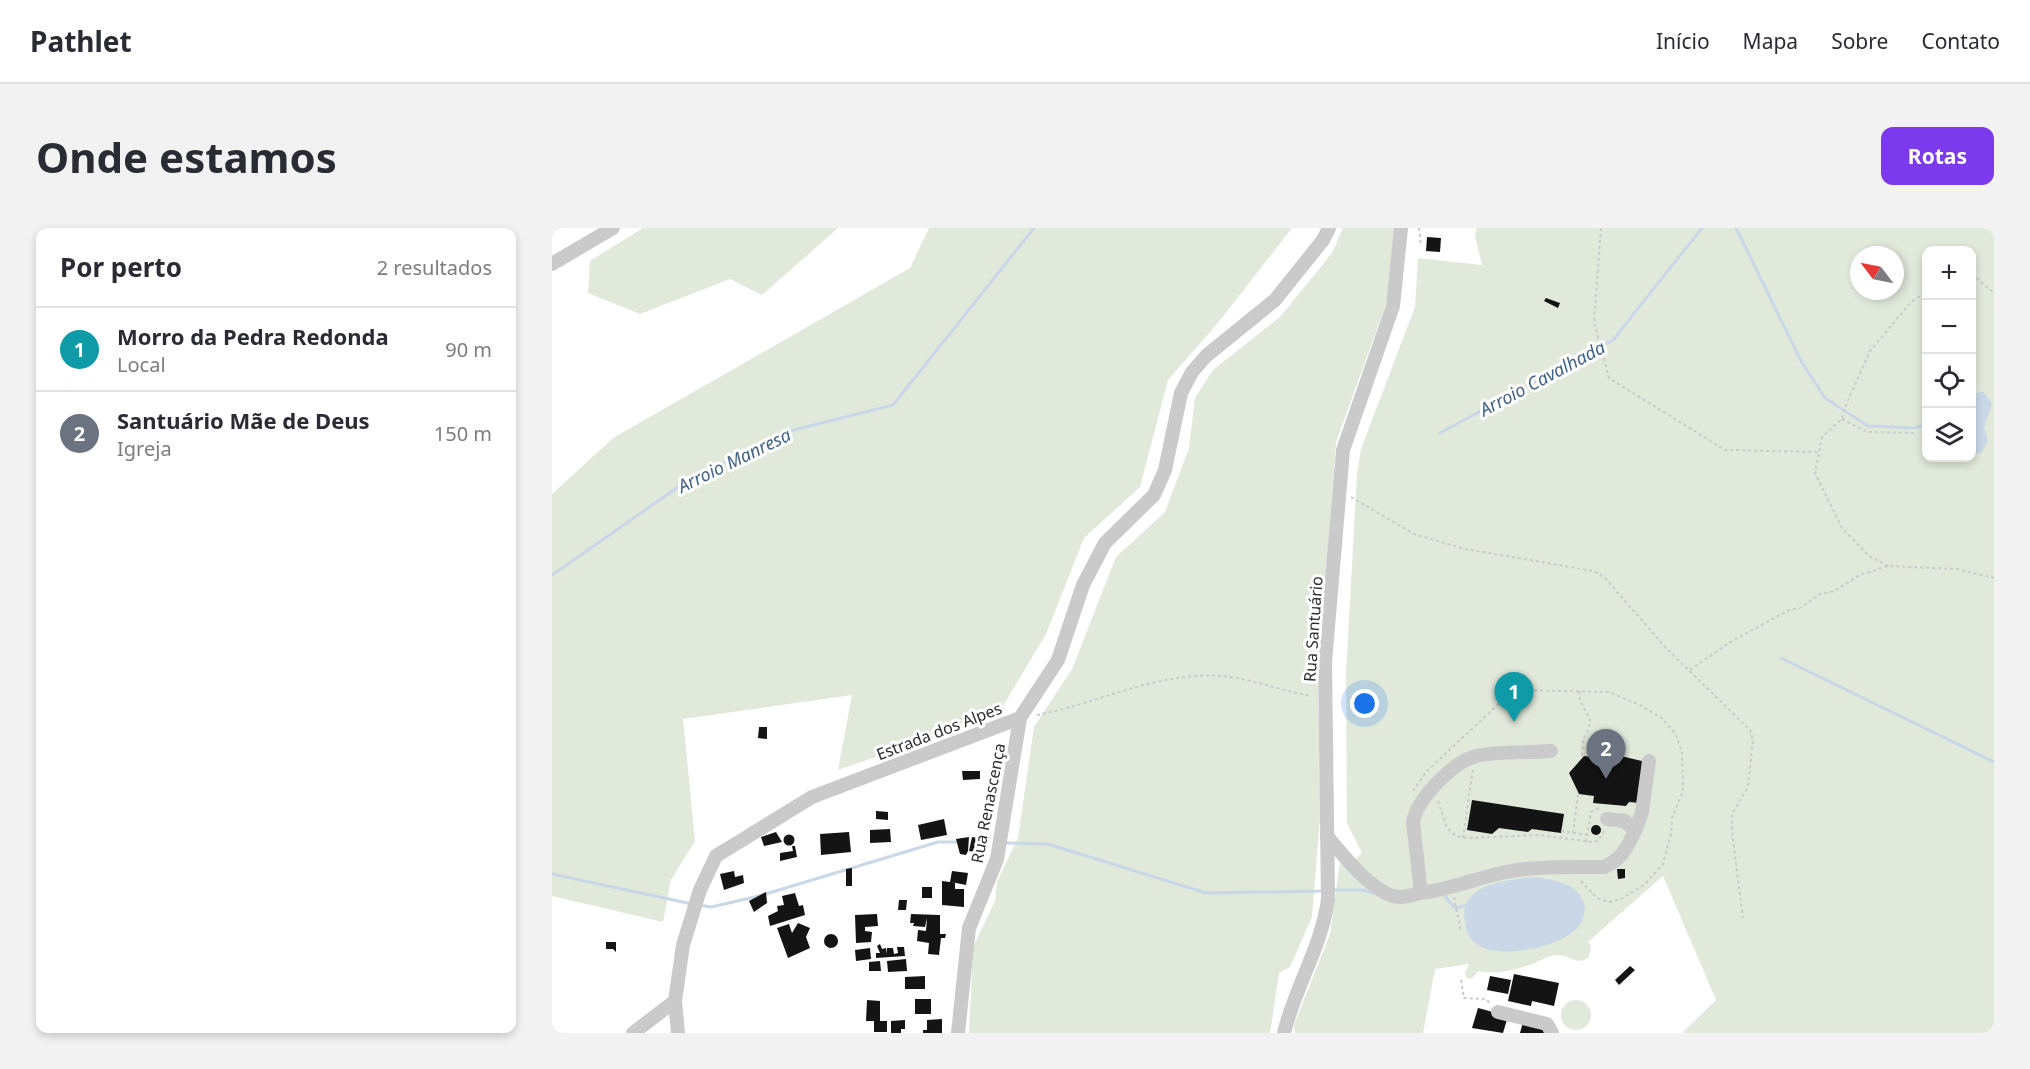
<!DOCTYPE html>
<html lang="pt">
<head>
<meta charset="utf-8">
<style>
  :root { --surface:#fff; --page:#f2f2f3; --text:#2b2b33; --muted:#7c7c81; --line:#e1e1e2; --accent:#7c3aed }
  body { margin:0; font-family:"Noto Sans",sans-serif; background:var(--page); color:var(--text) }
  .controls { position:absolute; right:18px; top:18px; display:grid; overflow:hidden; border-radius:12px; box-shadow:0 3px 9px #0003 }
  .controls button { width:54px; height:54px; display:grid; place-items:center; padding:0; border:0; border-bottom:2px solid var(--line); background:var(--surface); color:var(--text); font:30px sans-serif }
  .compass { position:absolute; left:1298px; top:18px; width:54px; height:54px; border-radius:50%; background:var(--surface); box-shadow:0 3px 9px #0003; rotate:302deg }
  .you { position:absolute; left:813px; top:476px; width:21px; height:21px; margin:-15px; border:4px solid #fff; border-radius:50%; background:#1a73e8; box-shadow:0 0 0 9px #1a73e833 }
  .badge { display:grid; place-items:center; width:39px; height:39px; border-radius:50%; background:var(--accent); color:#fff; font-size:20px; font-weight:700 }
  .pin { position:absolute; translate:-50% -50px; filter:drop-shadow(0 2px 3px #0008) }
  .pin::after { content:''; position:absolute; top:32px; width:21px; height:18px; background:inherit; clip-path:polygon(0 0,100% 0,50% 100%) }
  .list { margin:0; padding:0; list-style:none }
  h2 { display:flex; justify-content:space-between; align-items:center; height:78px; margin:0; padding:0 24px; font-size:26px }
  h2 small { font-size:20px; font-weight:400; color:var(--muted) }
  .list li { display:grid; grid-template-columns:39px 1fr auto; gap:18px; align-items:center; box-sizing:border-box; height:84px; padding:0 24px; border-top:2px solid var(--line) }
  .list b { display:block; font-size:22px; white-space:nowrap }
  .list p { margin:0; font-size:20px; white-space:nowrap; color:var(--muted) }
  .list em { font-size:20px; font-style:normal; color:var(--muted) }
  .icon { flex:none; width:33px; height:33px; fill:none; stroke:currentColor; stroke-width:2; stroke-linecap:round; stroke-linejoin:round }
  .map { position:relative; flex:none; width:1442px; height:805px; overflow:hidden; border-radius:12px }
  header { display:flex; align-items:center; gap:36px; box-sizing:border-box; height:84px; padding:0 30px; background:var(--surface); border-bottom:2px solid var(--line) }
  header strong { font-size:28px }
  nav { display:flex; gap:33px; margin-inline-start:auto; font-size:21px }
  .intro { display:flex; align-items:center; justify-content:space-between; box-sizing:border-box; height:144px; padding:0 36px }
  h1 { margin:0; font-size:42px }
  .button { padding:15px 27px; border-radius:12px; background:var(--accent); color:#fff; font-size:21px; font-weight:700 }
  main { display:flex; gap:36px; padding:0 36px }
  aside { flex:1; background:var(--surface); border-radius:12px; box-shadow:0 3px 9px #0003 }
  .map>svg:first-child { display:block }
</style>
</head>
<body>
<header>
<strong>Pathlet</strong>
<nav><a>Início</a><a>Mapa</a><a>Sobre</a><a>Contato</a></nav>
</header>
<div class="intro"><h1>Onde estamos</h1><a class="button">Rotas</a></div>
<main>
<aside>
<h2>Por perto<small>2 resultados</small></h2>
<ul class="list">
<li><span class="badge" style="background:#0f9aa8">1</span><div><b>Morro da Pedra Redonda</b><p>Local</p></div><em>90 m</em></li>
<li><span class="badge" style="background:#6b7280">2</span><div><b>Santuário Mãe de Deus</b><p>Igreja</p></div><em>150 m</em></li>
</ul>
</aside>
<div class="map">
<svg width="1442" height="805" viewBox="0 0 1442 805">
  <rect width="100%" height="100%" fill="#fff"/>
  <!-- green -->
  <g fill="#e1e9db" fill-rule="evenodd">
    <path d="M 91,0 L 286,0 L 210,67 L 178,51 L 88,86 L 36,65 L 38,33 Z"/>
    <path d="M 377,0 L 740,0 L 665,96 L 616,152 L 588,259 L 532,310 L 494,406 L 451,478 L 418,496 L 286,542 L 300,467 L 131,491 L 143,613 L 119,652 L 111,694 L 0,668 L 0,266 L 61,210 L 358,40 Z"/>
    <path d="M 791,0 L 843,0 L 834,76 L 784,214 L 766,448 L 768,590 L 760,689 L 738,739 L 727,745 L 718,805 L 417,805 L 421,719 L 443,673 L 445,654 L 466,610 L 482,499 L 520,441 L 564,329 L 613,284 L 637,220 L 643,170 L 661,142 L 729,88 L 780,25 Z"/>
    <path d="M 925,0 L 1442,0 L 1442,805 L 1130,805 L 1164,772 L 1111,648 L 1036,714 L 1039,718 L 1037,729 C 1023,739 1018,726 1003,727 C 993,728 986,735 977,737 C 961,742 943,747 927,743 L 919,751 L 914,749 L 913,744 L 917,736 L 883,741 L 871,805 L 743,805 L 742,797 L 778,706 L 788,634 L 796,640 L 810,625 L 795,595 L 794,447 L 805,246 L 809,221 L 863,79 L 866,30 L 930,37 L 923,8 ZM 1374,22 L 1420,22 L 1420,230 L 1374,230 ZM 1307,27 L 1343,27 L 1343,63 L 1307,63 Z"/>
    <circle cx="1024" cy="787" r="15"/>
  </g>
  <!-- water -->
  <g fill="#c9d7e7">
    <path d="M 1431,163 L 1440,176 L 1432,199 L 1436,213 L 1429,225 L 1420,226 L 1420,167 Z"/>
    <path d="M 984,649 C 1006,653 1027,655 1033,679 C 1032,685 1031,692 1028,697 C 1013,719 948,732 926,717 C 917,712 914,703 913,694 C 906,655 957,652 984,649 Z"/>
  </g>
  <g fill="none" stroke-linecap="round" stroke-linejoin="round">
    <!-- stream -->
    <g stroke="#c9d7e7" stroke-width="3">
      <path d="M 1184,0 L 1249,133 L 1273,170 L 1316,198 L 1361,200 L 1374,197"/>
      <path d="M 888,205 L 1061,112 L 1150,0"/>
      <path d="M 0,347 L 132,255 L 234,204 L 341,177 L 482,0"/>
      <path d="M 1229,430 L 1442,534"/>
      <path d="M 452,615 L 496,616 L 654,665 L 771,663"/>
      <path d="M 0,646 L 140,676"/>
      <path d="M 781,662 L 810,662 L 822,665"/>
      <path d="M 891,666 L 903,680 L 916,677"/>
      <path d="M 147,677 L 159,679 L 207,668 L 386,614 L 407,614"/>
    </g>
  </g>
  <!-- building -->
  <g fill="#141414">
    <path d="M 875,9 L 889,10 L 888,24 L 874,23 Z"/>
    <path d="M 994,70 L 1008,75 L 1006,80 L 992,73 Z"/>
    <path d="M 207,499 L 215,499 L 215,511 L 206,510 Z"/>
    <path d="M 1048,523 L 1094,534 L 1088,575 L 1077,574 L 1074,578 L 1041,575 L 1042,568 L 1027,566 L 1017,545 L 1032,528 L 1047,530 Z"/>
    <path d="M 410,543 L 428,543 L 428,551 L 411,552 Z"/>
    <path d="M 920,572 L 1012,586 L 1009,605 L 980,601 L 976,604 L 947,600 L 940,606 L 915,602 Z"/>
    <path d="M 324,583 L 336,584 L 336,592 L 324,591 Z"/>
    <path d="M 392,591 L 395,607 L 369,612 L 366,597 Z"/>
    <circle cx="1044" cy="602" r="5"/>
    <path d="M 338,601 L 339,614 L 318,615 L 318,602 Z"/>
    <path d="M 224,604 L 230,614 L 212,618 L 209,609 Z"/>
    <path d="M 297,604 L 299,624 L 269,627 L 268,606 Z"/>
    <circle cx="237" cy="612" r="5.5"/>
    <path d="M 417,609 L 416,623 L 414,627 L 408,626 L 404,611 Z"/>
    <path d="M 420,609 L 436,612 L 433,626 L 417,623 Z"/>
    <path d="M 240,618 L 243,618 L 245,629 L 228,633 L 228,625 L 241,623 Z"/>
    <path d="M 300,640 L 300,658 L 294,658 L 294,641 Z"/>
    <path d="M 1065,641 L 1073,641 L 1073,650 L 1066,651 Z"/>
    <path d="M 182,643 L 183,649 L 191,647 L 192,655 L 172,662 L 168,646 Z"/>
    <path d="M 400,643 L 416,645 L 414,657 L 399,654 L 403,655 L 403,661 L 412,661 L 412,679 L 390,677 L 390,653 L 398,654 Z"/>
    <rect x="370" y="659" width="10" height="11"/>
    <path d="M 214,664 L 215,675 L 202,684 L 197,673 Z"/>
    <path d="M 243,665 L 247,678 L 251,677 L 253,687 L 218,698 L 216,688 L 226,683 L 225,678 L 232,677 L 230,668 Z"/>
    <path d="M 347,672 L 355,672 L 354,682 L 346,682 Z"/>
    <path d="M 325,686 L 326,698 L 313,699 L 313,703 L 320,704 L 319,714 L 304,715 L 303,687 Z"/>
    <path d="M 359,686 L 388,687 L 388,706 L 394,706 L 393,710 L 389,710 L 387,727 L 376,726 L 377,715 L 365,713 L 366,702 L 374,703 L 375,690 L 373,699 L 361,698 L 362,695 L 358,695 Z"/>
    <path d="M 246,695 L 258,700 L 254,709 L 258,720 L 236,730 L 225,700 L 237,696 L 240,705 Z"/>
    <circle cx="279" cy="713" r="7"/>
    <path d="M 54,714 L 64,714 L 64,724 L 61,721 L 54,721 Z"/>
    <path d="M 328,716 L 330,721 L 334,720 L 334,726 L 335,720 L 341,720 L 342,726 L 346,725 L 345,719 L 352,719 L 353,728 L 324,730 L 324,725 L 328,725 L 325,718 Z"/>
    <path d="M 318,720 L 319,731 L 304,733 L 303,722 Z"/>
    <path d="M 354,731 L 355,743 L 336,744 L 335,733 Z"/>
    <path d="M 328,733 L 329,743 L 317,743 L 317,734 Z"/>
    <path d="M 1078,738 L 1083,742 L 1067,757 L 1063,752 Z"/>
    <path d="M 962,746 L 1007,755 L 1002,778 L 980,773 L 979,778 L 956,773 Z"/>
    <path d="M 373,748 L 373,761 L 353,761 L 353,749 Z"/>
    <path d="M 938,748 L 959,752 L 956,766 L 935,762 Z"/>
    <rect x="363" y="771" width="16" height="15"/>
    <path d="M 315,772 L 328,773 L 328,793 L 335,793 L 335,804 L 322,804 L 322,793 L 314,793 Z"/>
    <path d="M 926,780 L 956,788 L 951,805 L 920,800 Z"/>
    <path d="M 390,791 L 390,805 L 371,805 L 371,802 L 375,802 L 375,792 Z"/>
    <path d="M 353,792 L 353,801 L 349,801 L 349,805 L 339,805 L 339,793 Z"/>
    <path d="M 971,794 L 993,801 L 992,805 L 968,805 Z"/>
  </g>
  <g fill="none" stroke-linecap="round" stroke-linejoin="round">
    <!-- path -->
    <g stroke="#cacaca" stroke-width="2" stroke-dasharray="3 3" stroke-linecap="butt">
      <path d="M 867,0 L 869,18"/>
      <path d="M 1049,0 L 1042,94 L 1057,150 L 1173,222 L 1267,224"/>
      <path d="M 1420,46 L 1442,65"/>
      <path d="M 1290,191 L 1315,204 L 1364,205"/>
      <path d="M 799,269 L 862,306 L 913,321 L 1042,343 L 1053,350 L 1114,420 L 1198,502 L 1201,512 L 1196,559 L 1180,586 L 1180,604 L 1191,690"/>
      <path d="M 1336,338 L 1317,328 L 1290,300 L 1263,245 L 1270,209 L 1290,191 L 1294,177 L 1318,123 L 1359,74 L 1374,64"/>
      <path d="M 1138,442 L 1180,413 L 1237,382 L 1248,380 L 1268,366 L 1282,363 L 1308,347 L 1336,338 L 1405,341 L 1442,350"/>
      <path d="M 1027,463 L 1028,472 L 1039,494 L 1031,512 L 1030,528"/>
      <path d="M 485,487 C 547,475 607,443 670,448 C 700,451 730,463 760,468"/>
      <path d="M 861,563 L 874,544 L 939,483 L 952,471 L 970,462 L 1057,464 L 1088,477 L 1111,491 L 1124,507 L 1130,524 L 1131,563 L 1120,590 L 1119,606 L 1111,636 L 1093,656 L 1069,671 L 1057,674 L 1045,670 L 1027,651"/>
      <path d="M 886,573 L 895,600 L 904,608 L 916,610 L 988,607 L 1039,614 L 1046,613 L 1052,603"/>
      <path d="M 1009,603 L 1035,607"/>
      <path d="M 1021,605 L 1026,566"/>
      <path d="M 911,610 L 921,541"/>
      <path d="M 1034,614 L 1039,584 L 1047,580 L 1049,582"/>
      <path d="M 902,669 L 909,704"/>
      <path d="M 909,752 L 912,770 L 934,771 L 939,776"/>
    </g>
    <!-- minor -->
    <g stroke="#cacaca" stroke-width="14">
      <path d="M 0,36 L 61,0"/>
      <path d="M 1083,603 L 1090,584 L 1097,533"/>
      <path d="M 775,608 C 790,626 825,671 850,669 C 856,669 863,666 869,665 L 861,594 C 865,571 901,534 924,528 C 947,523 975,525 999,523"/>
      <path d="M 869,665 C 898,661 925,650 954,644 C 985,638 1020,639 1052,639 C 1070,631 1075,620 1083,603 L 1073,593 L 1055,591"/>
      <path d="M 123,773 L 126,805"/>
      <path d="M 946,784 L 995,796 L 1000,805"/>
      <path d="M 81,805 L 123,773 L 131,717 L 148,662 L 164,628 L 260,569 L 468,490 L 506,432 L 531,357 L 553,315 L 602,267 L 613,242 L 629,165 L 640,144 L 654,128 L 723,72 L 771,12 L 777,0"/>
      <path d="M 406,805 L 417,700 L 445,631 L 468,490"/>
      <path d="M 732,805 C 743,759 770,718 776,671 L 773,434 L 791,222 L 841,78 L 849,0"/>
    </g>
  </g>
  <g text-anchor="middle" dominant-baseline="central" stroke-width="6" stroke-linejoin="round" paint-order="stroke">
    <!-- street labels -->
    <g font-size="16" fill="#2d2d2d" stroke="#fff">
      <text transform="translate(761 401) rotate(-86)">Rua Santuário</text>
      <text transform="translate(387 503) rotate(-21)">Estrada dos Alpes</text>
      <text transform="translate(436 575) rotate(-79)">Rua Renascença</text>
    </g>
    <!-- water labels -->
    <g font-size="18" font-style="italic" fill="#436387" stroke="#fff">
      <text transform="translate(990 150) rotate(-28)">Arroio Cavalhada</text>
      <text transform="translate(182 232) rotate(-26)">Arroio Manresa</text>
    </g>
  </g>
</svg>
<div class="controls">
<button>+</button>
<button>−</button>
<button><svg class="icon" aria-label="locate" viewBox="0 0 24 24"><circle cx="12" cy="12" r="6"/><path d="M12 2v4M12 18v4M2 12h4M18 12h4"/></svg></button>
<button><svg class="icon" aria-label="layers" viewBox="0 0 24 24"><path d="M12 4l9 5-9 5-9-5zM3 14l9 5 9-5"/></svg></button>
</div>
<svg class="compass" viewBox="-18 -18 36 36"><path d="M0-13l5 13h-10z" fill="#e53935"/><path d="M0 13l5-13h-10z" fill="#7c7c81"/></svg>
<div class="you"></div>
<div class="pin badge" style="left:962px;top:494px;background:#0f9aa8">1</div>
<div class="pin badge" style="left:1054px;top:551px;background:#6b7280">2</div>
</div>
</main>
</body>
</html>
